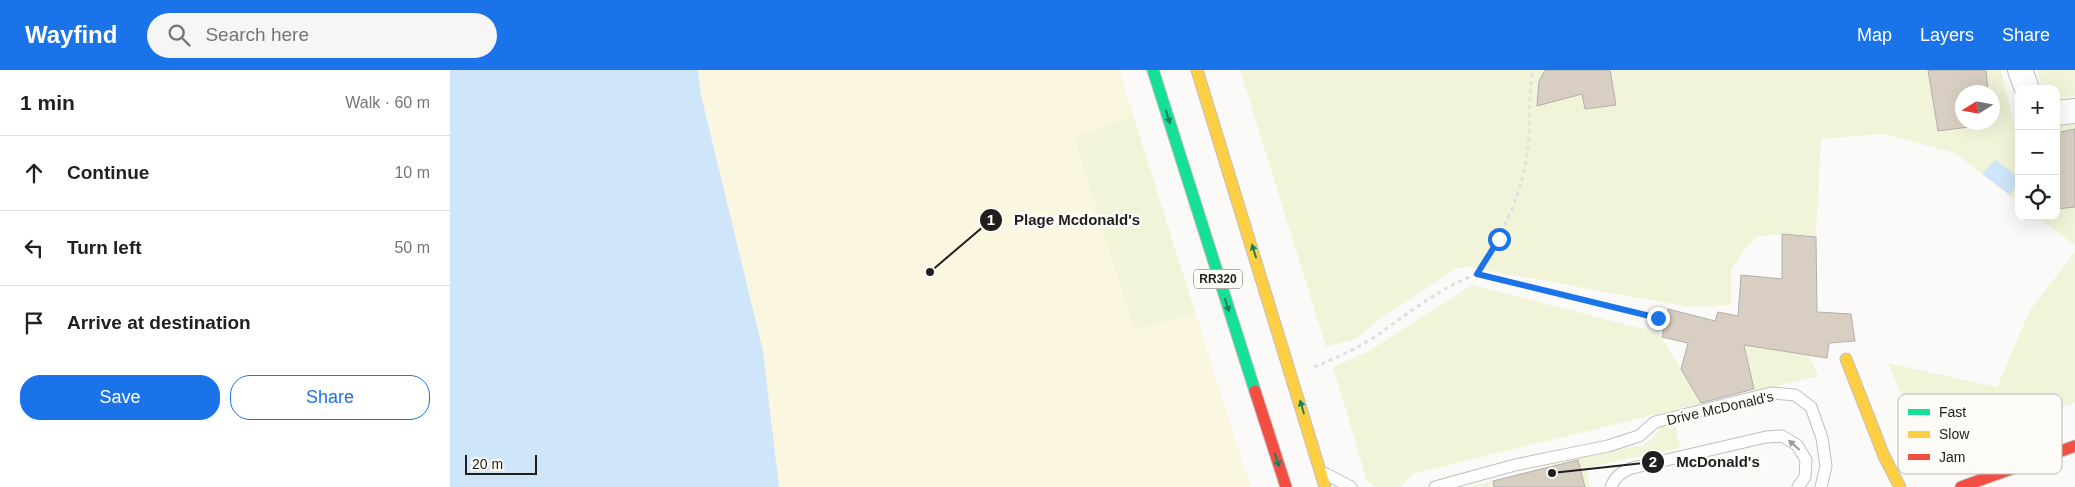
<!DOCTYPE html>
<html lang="en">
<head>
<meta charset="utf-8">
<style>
  :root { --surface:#fff; --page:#f6f6f6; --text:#202124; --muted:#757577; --line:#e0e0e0; --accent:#1a73e8 }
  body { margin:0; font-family:Helvetica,sans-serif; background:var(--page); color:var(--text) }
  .controls { position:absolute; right:15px; top:15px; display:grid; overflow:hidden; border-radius:10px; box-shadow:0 5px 20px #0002 }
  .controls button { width:45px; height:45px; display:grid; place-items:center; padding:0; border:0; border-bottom:1px solid var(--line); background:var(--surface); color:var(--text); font:25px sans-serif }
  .compass { position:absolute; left:1505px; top:15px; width:45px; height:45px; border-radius:50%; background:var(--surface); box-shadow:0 5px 20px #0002; rotate:259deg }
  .scale { position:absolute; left:15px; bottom:12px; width:72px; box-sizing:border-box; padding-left:5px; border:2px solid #201f1e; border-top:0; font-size:14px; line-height:18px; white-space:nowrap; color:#201f1e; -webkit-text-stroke:4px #fdfbf7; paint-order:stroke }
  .stop { position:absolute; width:15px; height:15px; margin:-11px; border:4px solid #1a73e8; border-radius:50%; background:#fff }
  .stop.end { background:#1a73e8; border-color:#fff; box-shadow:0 1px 5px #0008 }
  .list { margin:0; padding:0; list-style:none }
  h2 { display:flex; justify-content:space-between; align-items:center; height:65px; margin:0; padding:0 20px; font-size:21px }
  h2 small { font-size:16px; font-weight:400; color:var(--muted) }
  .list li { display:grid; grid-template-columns:32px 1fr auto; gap:15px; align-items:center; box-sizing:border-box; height:75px; padding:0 20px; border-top:1px solid var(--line) }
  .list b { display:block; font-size:19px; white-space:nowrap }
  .list em { font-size:16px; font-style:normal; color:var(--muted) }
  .actions { display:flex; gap:10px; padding:15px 20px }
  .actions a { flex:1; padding:11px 0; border:1px solid var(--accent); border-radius:20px; text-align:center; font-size:18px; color:var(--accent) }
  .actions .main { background:var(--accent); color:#fff }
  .icon { flex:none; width:28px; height:28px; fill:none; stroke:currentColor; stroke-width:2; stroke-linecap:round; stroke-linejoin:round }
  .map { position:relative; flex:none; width:1625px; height:417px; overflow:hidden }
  header { display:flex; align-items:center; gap:30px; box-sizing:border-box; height:70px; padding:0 25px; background:var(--accent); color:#fff }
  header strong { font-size:24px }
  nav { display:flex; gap:28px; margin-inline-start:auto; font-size:18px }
  .search { width:350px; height:45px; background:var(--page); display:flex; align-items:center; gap:12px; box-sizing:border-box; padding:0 18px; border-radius:28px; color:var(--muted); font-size:19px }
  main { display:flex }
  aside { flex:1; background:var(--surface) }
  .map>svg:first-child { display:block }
</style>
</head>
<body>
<header>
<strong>Wayfind</strong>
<div class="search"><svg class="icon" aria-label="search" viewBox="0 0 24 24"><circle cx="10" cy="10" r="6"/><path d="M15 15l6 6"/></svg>Search here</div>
<nav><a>Map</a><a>Layers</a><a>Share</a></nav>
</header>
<main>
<aside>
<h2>1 min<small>Walk · 60 m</small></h2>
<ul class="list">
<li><svg class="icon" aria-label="ahead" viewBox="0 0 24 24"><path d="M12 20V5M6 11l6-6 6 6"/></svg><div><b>Continue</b></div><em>10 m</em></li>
<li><svg class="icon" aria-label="left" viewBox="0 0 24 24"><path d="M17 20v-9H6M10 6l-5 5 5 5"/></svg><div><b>Turn left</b></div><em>50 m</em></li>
<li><svg class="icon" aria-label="arrive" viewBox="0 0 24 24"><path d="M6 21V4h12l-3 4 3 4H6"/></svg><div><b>Arrive at destination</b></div></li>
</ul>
<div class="actions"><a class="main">Save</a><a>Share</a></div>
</aside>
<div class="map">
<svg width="1625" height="417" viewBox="0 0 1625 417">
  <rect width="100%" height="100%" fill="#fcfaf8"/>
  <!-- green -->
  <g fill="#f2f4da" fill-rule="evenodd">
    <path d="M 643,0 L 669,0 L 800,417 L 659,254 L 624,66 Z"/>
    <path d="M 790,0 L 1551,0 L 1565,58 L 1569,57 L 1569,133 L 1505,83 L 1433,64 L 1371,69 L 1366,167 L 1332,164 L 1307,167 L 1295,179 L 1281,201 L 1281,235 L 1239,237 L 1018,197 L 1005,199 L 934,246 L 905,269 L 876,277 ZM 1512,22 L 1542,22 L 1542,52 L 1512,52 Z"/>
    <path d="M 1588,0 L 1625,0 L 1625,26 L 1606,28 L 1606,19 L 1592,19 Z"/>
    <path d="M 1625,49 L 1625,175 L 1586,146 L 1606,146 L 1606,52 Z"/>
    <path d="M 1625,182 L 1625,333 L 1525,364 L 1497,362 L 1469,349 L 1455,333 L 1438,293 L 1547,317 L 1580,240 Z"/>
    <path d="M 1022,215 L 1209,263 L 1252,333 L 963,404 L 950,417 L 925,417 L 917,411 L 883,297 L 919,281 Z"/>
    <path d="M 1295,275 L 1359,285 L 1368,306 L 1305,321 Z"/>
    <path d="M 1224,347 L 1230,378 L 1136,398 L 1140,417 L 1020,417 L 1127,388 L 1193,375 L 1204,367 L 1210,358 L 1210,351 Z"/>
  </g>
  <!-- sand -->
  <path fill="#fbf6e0" d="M 248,0 L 669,0 L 682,46 L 624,67 L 684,260 L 745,243 L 800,417 L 329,417 L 313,281 L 251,25 Z"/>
  <!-- water -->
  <g fill="#cee5fa">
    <path d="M 0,0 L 248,0 L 251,25 L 313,281 L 329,417 L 0,417 Z"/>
    <path d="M 1545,90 L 1569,108 L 1569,112 L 1560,125 L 1532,104 Z"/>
  </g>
  <!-- building -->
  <g fill="#d8cfc2" stroke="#b0afad">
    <path d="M 1095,0 L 1160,0 L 1166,35 L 1135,39 L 1132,24 L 1087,36 L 1089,11 Z"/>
    <path d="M 1478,0 L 1536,0 L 1538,22 L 1512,22 L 1512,52 L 1542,54 L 1488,61 Z"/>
    <path d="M 1625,59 L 1625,137 L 1606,139 L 1606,63 Z"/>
    <path d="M 1332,164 L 1366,167 L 1367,242 L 1401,244 L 1405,271 L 1379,273 L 1377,288 L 1294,275 L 1304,319 L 1251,333 L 1231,299 L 1238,273 L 1212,267 L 1218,239 L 1265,251 L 1268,242 L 1288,246 L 1291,205 L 1332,209 Z"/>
    <path d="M 1128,390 L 1135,417 L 1044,417 L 1043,411 Z"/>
  </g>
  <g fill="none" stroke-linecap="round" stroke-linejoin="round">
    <defs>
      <g id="lane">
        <path d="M 874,403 L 901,417"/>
        <path d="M 985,417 L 1065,395 L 1158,376 L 1189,366 L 1205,352 L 1321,323 L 1345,325 L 1361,337 L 1372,368 L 1376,396 L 1371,417"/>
        <path d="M 1161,417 C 1165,406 1172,402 1182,398 L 1316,367 L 1332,366 L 1347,375 L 1356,390 L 1355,407 L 1348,417"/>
      </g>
      <g id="street">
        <path d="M 1570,0 L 1577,19"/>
        <path d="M 1606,43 L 1625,41"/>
      </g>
      <path id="fast" d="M 703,0 L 805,321"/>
      <g id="slow">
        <path d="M 747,0 L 875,417"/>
        <path d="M 1396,289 L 1434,386 L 1450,417"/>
      </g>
      <g id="jam">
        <path d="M 805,321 L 836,417"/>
        <path d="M 1511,417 L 1625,376"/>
      </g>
    </defs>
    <!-- lane casing -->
    <use href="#lane" stroke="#c0bfbd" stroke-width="13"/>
    <!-- street casing -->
    <use href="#street" stroke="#c0bfbd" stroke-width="26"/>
    <!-- fast casing -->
    <use href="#fast" stroke="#c0bfbd" stroke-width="13"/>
    <!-- slow casing -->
    <use href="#slow" stroke="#c0bfbd" stroke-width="13"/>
    <!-- jam casing -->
    <use href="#jam" stroke="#c0bfbd" stroke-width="13"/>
    <!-- path -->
    <g stroke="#e1e0df" stroke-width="3" stroke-dasharray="4 4" stroke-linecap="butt">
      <path d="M 1027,204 C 1047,171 1068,135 1075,96 C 1082,64 1077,31 1083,0"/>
      <path d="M 864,297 C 884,289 904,280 923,268 C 958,244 987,219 1027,204 L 1208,248"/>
    </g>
    <!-- lane -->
    <use href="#lane" stroke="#fffefe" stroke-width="11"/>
    <!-- street -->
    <use href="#street" stroke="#fffefe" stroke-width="24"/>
    <!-- fast -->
    <use href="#fast" stroke="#16e098" stroke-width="11"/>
    <!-- slow -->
    <use href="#slow" stroke="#ffcf43" stroke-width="11"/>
    <!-- jam -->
    <use href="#jam" stroke="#f24e42" stroke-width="11"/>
  </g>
  <!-- one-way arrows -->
  <defs><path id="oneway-solid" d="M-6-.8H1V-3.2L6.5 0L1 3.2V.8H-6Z" transform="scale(1.25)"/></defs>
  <g fill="#1b805b">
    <use href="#oneway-solid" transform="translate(718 47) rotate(73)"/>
    <use href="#oneway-solid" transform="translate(804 181) rotate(-107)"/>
    <use href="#oneway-solid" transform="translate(777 235) rotate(72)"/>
    <use href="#oneway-solid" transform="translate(852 337) rotate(-106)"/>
    <use href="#oneway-solid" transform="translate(827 390) rotate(72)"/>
  </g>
  <use fill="#9b9a99" href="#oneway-solid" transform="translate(1344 375) rotate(-139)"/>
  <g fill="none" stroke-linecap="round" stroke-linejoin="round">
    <!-- route -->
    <path stroke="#1a73e8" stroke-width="6" d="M 1049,169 L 1027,204 L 1208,248"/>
  </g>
  <g text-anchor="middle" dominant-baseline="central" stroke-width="5" stroke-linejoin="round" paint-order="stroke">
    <!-- shield labels -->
    <rect fill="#fdfbf7" stroke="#62615f" stroke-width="1" x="744" y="199.5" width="48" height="19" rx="4"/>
    <g font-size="12" font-weight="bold" fill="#201f1e">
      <text x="768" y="209">RR320</text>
    </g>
    <!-- street labels -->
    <g font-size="14" fill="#201f1e" stroke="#fdfbf7">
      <text transform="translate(1270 338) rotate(-13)">Drive McDonald's</text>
    </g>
  </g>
  <!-- legend -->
  <rect x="1448" y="324" width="164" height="80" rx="8" fill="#fdfbf7" stroke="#bbb9b6" stroke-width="1"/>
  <rect x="1458" y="339" width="22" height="6" fill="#16e098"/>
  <rect x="1458" y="361" width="22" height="7" fill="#ffcf43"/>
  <rect x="1458" y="384" width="22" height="6" fill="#f24e42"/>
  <g font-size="14" fill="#201f1e">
    <text x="1489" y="347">Fast</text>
    <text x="1489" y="369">Slow</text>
    <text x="1489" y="392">Jam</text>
  </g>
  <!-- callouts -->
  <path fill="none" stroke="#201f1e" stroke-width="2" d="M480 202L541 150M1102 403L1203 392"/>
  <g fill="#201f1e" stroke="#fdfbf7" stroke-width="2">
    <circle cx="480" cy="202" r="5"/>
    <circle cx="1102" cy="403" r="5"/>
    <circle cx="541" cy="150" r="12"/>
    <circle cx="1203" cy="392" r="12"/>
  </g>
  <g font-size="15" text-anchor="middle" font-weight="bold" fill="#fff">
    <text x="541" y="155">1</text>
    <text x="1203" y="397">2</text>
  </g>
  <g font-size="15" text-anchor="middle" font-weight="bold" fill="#201f1e" stroke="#fdfbf7" stroke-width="5" stroke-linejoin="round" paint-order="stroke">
    <text x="627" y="155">Plage Mcdonald's</text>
    <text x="1268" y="397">McDonald's</text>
  </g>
</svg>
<div class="controls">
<button>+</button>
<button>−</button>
<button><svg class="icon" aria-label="locate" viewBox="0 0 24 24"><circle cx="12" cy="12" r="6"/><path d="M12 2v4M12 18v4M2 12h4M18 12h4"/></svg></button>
</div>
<svg class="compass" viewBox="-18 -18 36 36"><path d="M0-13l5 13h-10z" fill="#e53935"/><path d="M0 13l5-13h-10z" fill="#757577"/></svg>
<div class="scale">20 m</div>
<div class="stop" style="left:1049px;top:169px"></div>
<div class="stop end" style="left:1208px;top:248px"></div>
</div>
</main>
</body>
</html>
